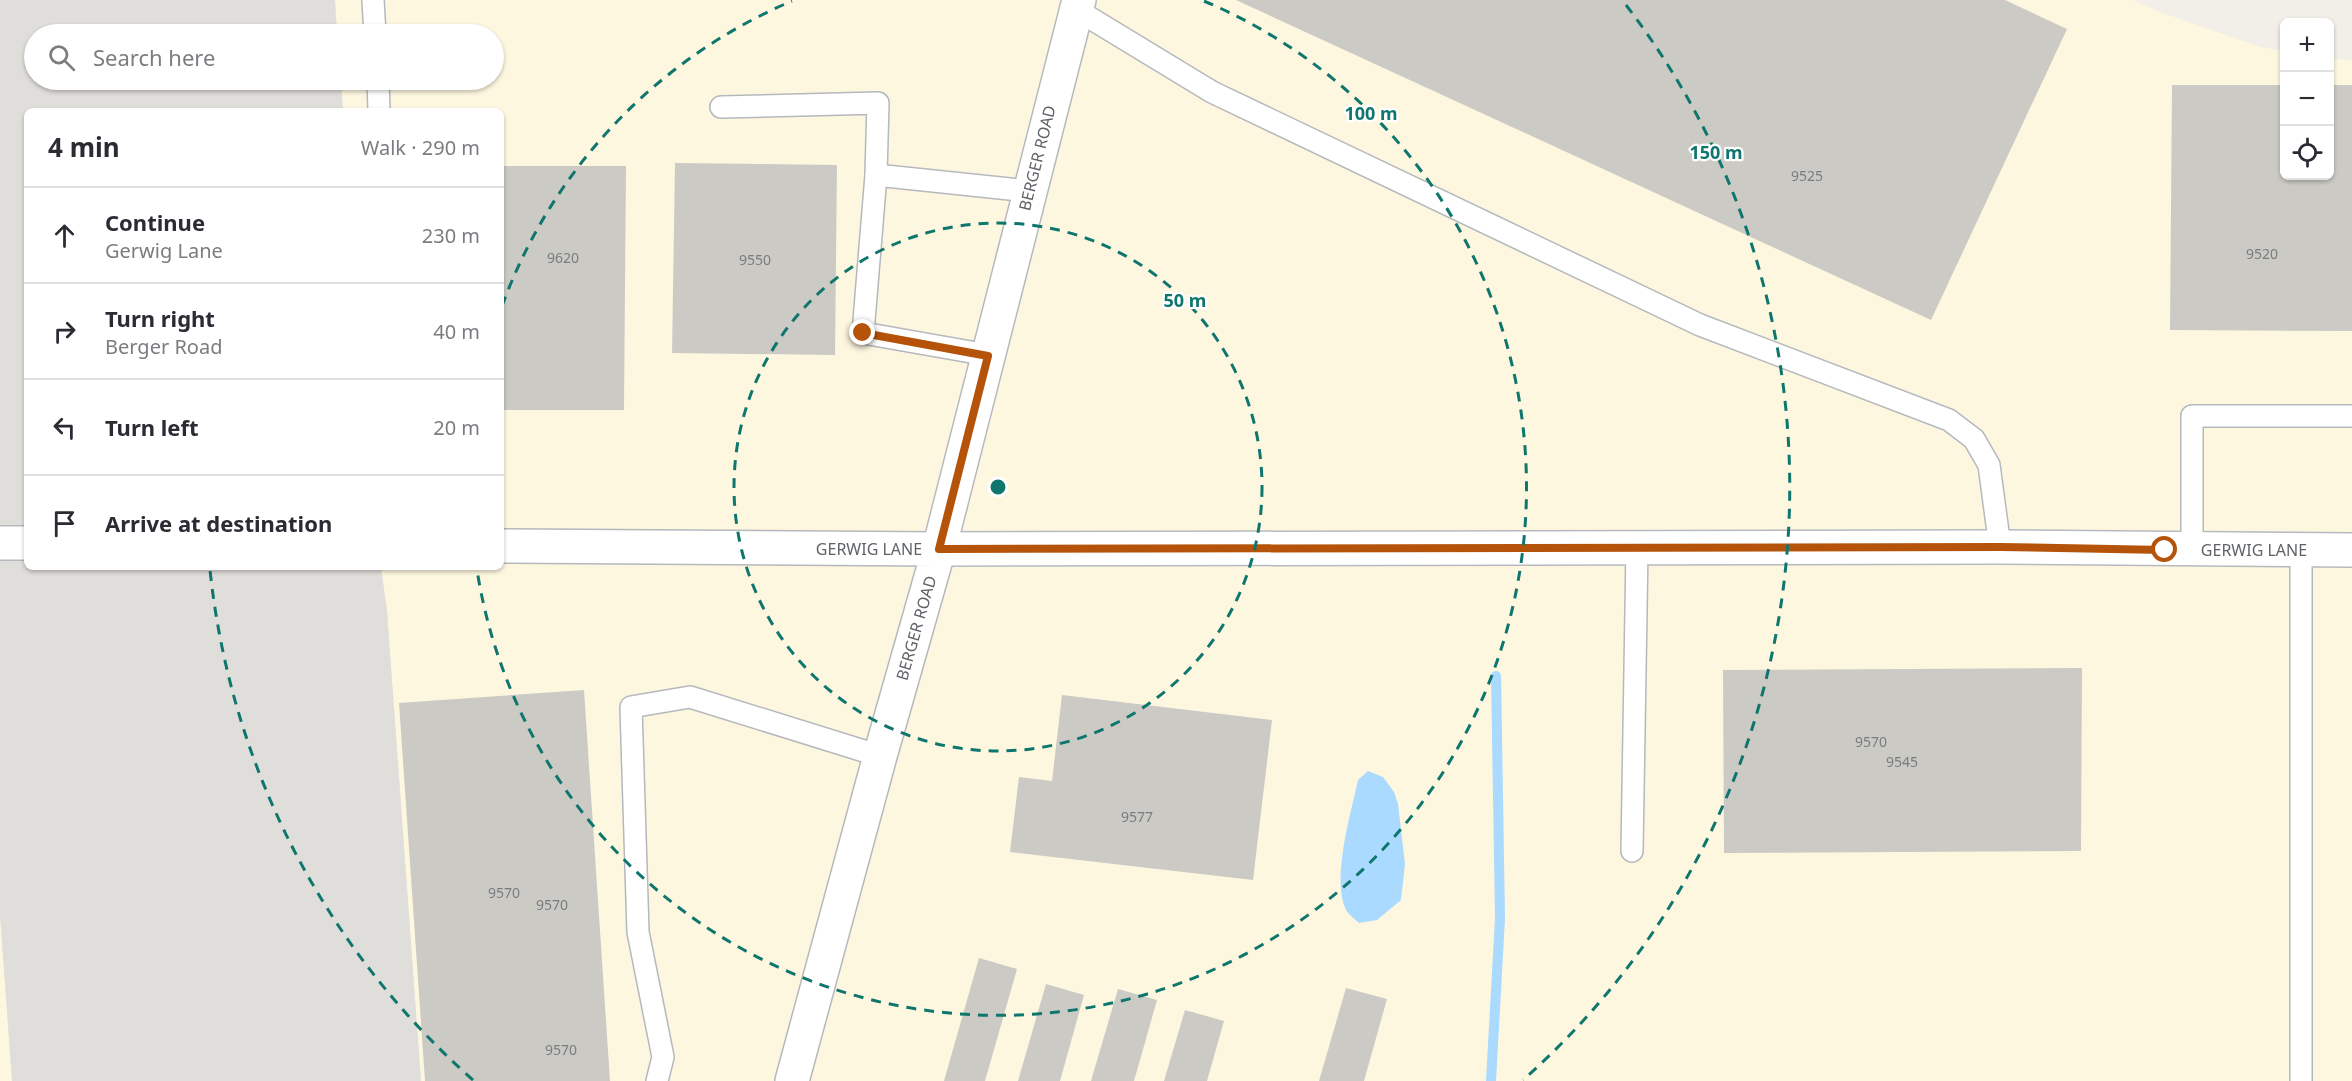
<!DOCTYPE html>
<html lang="en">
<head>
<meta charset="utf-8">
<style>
  :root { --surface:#fff; --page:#f2f2f3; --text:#2b2b33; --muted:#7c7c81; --line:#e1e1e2 }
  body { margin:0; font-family:"Noto Sans",sans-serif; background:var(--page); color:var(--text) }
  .controls { position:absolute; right:18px; top:18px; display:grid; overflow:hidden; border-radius:9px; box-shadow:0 2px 4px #0004 }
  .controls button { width:54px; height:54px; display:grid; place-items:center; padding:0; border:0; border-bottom:2px solid var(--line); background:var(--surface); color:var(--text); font:30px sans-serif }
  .stop { position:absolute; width:18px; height:18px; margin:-14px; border:4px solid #b45309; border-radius:50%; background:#fff }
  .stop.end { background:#b45309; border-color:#fff; box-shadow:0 2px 6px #0008 }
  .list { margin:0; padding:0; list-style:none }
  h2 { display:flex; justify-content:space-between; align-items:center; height:78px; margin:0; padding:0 24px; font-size:26px }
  h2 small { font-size:20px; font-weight:400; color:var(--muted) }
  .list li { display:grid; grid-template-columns:39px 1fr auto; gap:18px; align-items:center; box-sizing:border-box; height:96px; padding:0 24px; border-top:2px solid var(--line) }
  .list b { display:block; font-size:22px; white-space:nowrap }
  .list p { margin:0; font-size:20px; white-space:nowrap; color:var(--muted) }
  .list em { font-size:20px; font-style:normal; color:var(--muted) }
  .icon { flex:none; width:33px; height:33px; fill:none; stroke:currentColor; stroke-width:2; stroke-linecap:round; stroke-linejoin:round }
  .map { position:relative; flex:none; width:2352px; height:1081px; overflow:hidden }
  .search { position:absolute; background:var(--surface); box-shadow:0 2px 4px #0004; left:24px; top:24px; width:480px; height:66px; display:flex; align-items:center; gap:15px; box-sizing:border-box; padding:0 21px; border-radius:33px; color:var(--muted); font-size:22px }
  .panel { position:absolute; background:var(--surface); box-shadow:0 2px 4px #0004; left:24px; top:108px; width:480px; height:462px; border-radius:9px }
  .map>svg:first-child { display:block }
</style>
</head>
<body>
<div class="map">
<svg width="2352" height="1081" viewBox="0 0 2352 1081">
  <rect width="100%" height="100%" fill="#f1efe8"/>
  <!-- commercial -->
  <g fill="#fef7e0">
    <path d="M 335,0 L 2133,0 L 2157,11 L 2260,47 L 2284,51 L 2284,176 L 2330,176 L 2330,58 L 2352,61 L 2352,1081 L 421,1081 L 387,611 L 381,567 L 501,567 L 501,111 L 343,111 L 341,80 L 494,80 L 494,34 L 337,34 Z"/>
    <path d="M 0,915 L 12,1081 L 0,1081 Z"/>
  </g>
  <!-- industrial -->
  <path fill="#e0deda" d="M 0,0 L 335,0 L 337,34 L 34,34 L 34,80 L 341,80 L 343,111 L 27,111 L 27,567 L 381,567 L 387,611 L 421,1081 L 12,1081 L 0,915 Z"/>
  <!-- water -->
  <path fill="#aadaff" d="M 1368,771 L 1383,777 L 1394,792 L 1398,804 L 1405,864 L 1401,900 L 1377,920 L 1359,923 C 1355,919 1349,915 1346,910 C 1331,879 1351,813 1358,780 Z"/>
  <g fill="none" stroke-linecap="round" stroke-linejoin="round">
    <!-- stream -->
    <path stroke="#aadaff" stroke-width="10" d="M 1491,1081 L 1500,918 L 1496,676"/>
  </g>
  <!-- building -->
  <g fill="#cccac5">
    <path d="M 1236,0 L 2005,0 L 2067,29 L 1931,320 Z"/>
    <path d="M 2172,85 L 2284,85 L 2284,176 L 2330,176 L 2330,85 L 2352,85 L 2352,331 L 2170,330 Z"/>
    <path d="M 675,163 L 837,165 L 835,355 L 672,353 Z"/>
    <path d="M 501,166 L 626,166 L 624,410 L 504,410 L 504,348 L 501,348 Z"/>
    <path d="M 2082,668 L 2081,851 L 1724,853 L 1723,670 Z"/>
    <path d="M 584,690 L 610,1081 L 425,1081 L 399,703 Z"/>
    <path d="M 1062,695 L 1272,720 L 1253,880 L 1010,852 L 1019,777 L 1052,781 Z"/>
    <path d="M 979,958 L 1017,969 L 985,1081 L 944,1081 Z"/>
    <path d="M 1046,984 L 1084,995 L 1060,1081 L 1018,1081 Z"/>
    <path d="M 1346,988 L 1387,999 L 1364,1081 L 1319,1081 Z"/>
    <path d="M 1118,989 L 1157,1000 L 1134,1081 L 1091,1081 Z"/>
    <path d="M 1185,1010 L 1224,1021 L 1207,1081 L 1164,1081 Z"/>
  </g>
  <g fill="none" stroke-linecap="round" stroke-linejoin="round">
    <defs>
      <g id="lane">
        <path d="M 373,0 L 375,34"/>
        <path d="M 1077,10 L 1212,92 L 1700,325 L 1949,420 L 1974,439 L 1989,465 L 2000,547"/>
        <path d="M 378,80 L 379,111"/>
        <path d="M 721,107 L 878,103 L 876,175"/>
        <path d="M 988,355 L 863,333 L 876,175 L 1029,191"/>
        <path d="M 2192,550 L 2192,416 L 2352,416"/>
        <path d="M 1632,851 L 1637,549"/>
        <path d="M 657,1081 L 663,1057 L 638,932 L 631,707 L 690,697 L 880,756"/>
        <path d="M 2301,1081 L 2301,550"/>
      </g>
      <g id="street">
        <path d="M 0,543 L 27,543"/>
        <path d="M 501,546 L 939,549 L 880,756 L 792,1081"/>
      </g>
      <path id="secondary" d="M 1079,0 L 939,549 L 2000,547 L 2352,550"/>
    </defs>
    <!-- lane casing -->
    <use href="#lane" stroke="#b5b8bc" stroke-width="24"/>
    <!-- street casing -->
    <use href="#street" stroke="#b5b8bc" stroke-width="36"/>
    <!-- secondary casing -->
    <use href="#secondary" stroke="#b6babf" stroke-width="36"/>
    <!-- lane -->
    <use href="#lane" stroke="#fff" stroke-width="21"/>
    <!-- street -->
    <use href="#street" stroke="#fff" stroke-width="33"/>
    <!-- secondary -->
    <use href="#secondary" stroke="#fff" stroke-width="33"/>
  </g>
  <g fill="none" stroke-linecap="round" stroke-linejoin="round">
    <!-- route -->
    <path stroke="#b45309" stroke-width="8" d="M 863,333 L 988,356 L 939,549 L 2000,547 L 2165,550"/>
  </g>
  <!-- distance rings -->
  <g fill="none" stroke="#0f766e" stroke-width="3" stroke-dasharray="10 8">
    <circle cx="998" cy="487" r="264"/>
    <path d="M502 306A528 528 0 0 1 792 1M1204 1A528 528 0 1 1 477 570"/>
    <path d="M473 1080A792 792 0 0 1 210 570M1626 5A792 792 0 0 1 1523 1080"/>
  </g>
  <g text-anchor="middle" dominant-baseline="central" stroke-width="4.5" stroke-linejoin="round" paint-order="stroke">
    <!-- number labels -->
    <g font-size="14" fill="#7a7d7f">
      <text x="1807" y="175">9525</text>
      <text x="2262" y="253">9520</text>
      <text x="563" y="257">9620</text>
      <text x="755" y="259">9550</text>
      <text x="1871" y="741">9570</text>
      <text x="1902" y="761">9545</text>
      <text x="1137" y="816">9577</text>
      <text x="504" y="892">9570</text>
      <text x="552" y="904">9570</text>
      <text x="561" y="1049">9570</text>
    </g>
    <!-- street labels -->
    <g font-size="16" fill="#5f6368" stroke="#fff">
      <text transform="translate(1037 158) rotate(-76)">BERGER ROAD</text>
      <text x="869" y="549">GERWIG LANE</text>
      <text x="2254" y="550">GERWIG LANE</text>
      <text transform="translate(916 628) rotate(-74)">BERGER ROAD</text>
    </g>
  </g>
  <circle cx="998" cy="487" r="9" fill="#0f766e" stroke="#fff" stroke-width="3"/>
  <g font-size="18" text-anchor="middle" font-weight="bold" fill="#0f766e" stroke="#fff" stroke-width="4.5" stroke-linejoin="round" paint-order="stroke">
    <text x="1371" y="120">100 m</text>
    <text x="1716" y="159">150 m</text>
    <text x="1185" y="307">50 m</text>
  </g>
</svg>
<div class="controls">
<button>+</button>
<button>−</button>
<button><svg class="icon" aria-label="locate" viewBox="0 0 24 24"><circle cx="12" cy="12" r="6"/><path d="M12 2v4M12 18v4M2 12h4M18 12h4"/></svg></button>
</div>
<div class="stop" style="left:2165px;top:550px"></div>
<div class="stop end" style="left:863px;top:333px"></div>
<div class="search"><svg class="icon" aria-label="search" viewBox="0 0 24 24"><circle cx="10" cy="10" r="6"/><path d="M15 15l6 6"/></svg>Search here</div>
<section class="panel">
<h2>4 min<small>Walk · 290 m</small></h2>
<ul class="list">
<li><svg class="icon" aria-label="ahead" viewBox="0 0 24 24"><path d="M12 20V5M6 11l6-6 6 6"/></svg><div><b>Continue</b><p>Gerwig Lane</p></div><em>230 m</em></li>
<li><svg class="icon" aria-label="right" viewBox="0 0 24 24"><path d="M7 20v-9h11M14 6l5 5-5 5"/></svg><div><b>Turn right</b><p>Berger Road</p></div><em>40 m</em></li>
<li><svg class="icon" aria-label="left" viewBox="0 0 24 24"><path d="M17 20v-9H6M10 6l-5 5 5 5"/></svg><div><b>Turn left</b></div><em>20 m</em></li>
<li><svg class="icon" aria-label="arrive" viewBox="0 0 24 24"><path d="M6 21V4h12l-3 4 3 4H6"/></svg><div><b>Arrive at destination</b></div></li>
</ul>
</section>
</div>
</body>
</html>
